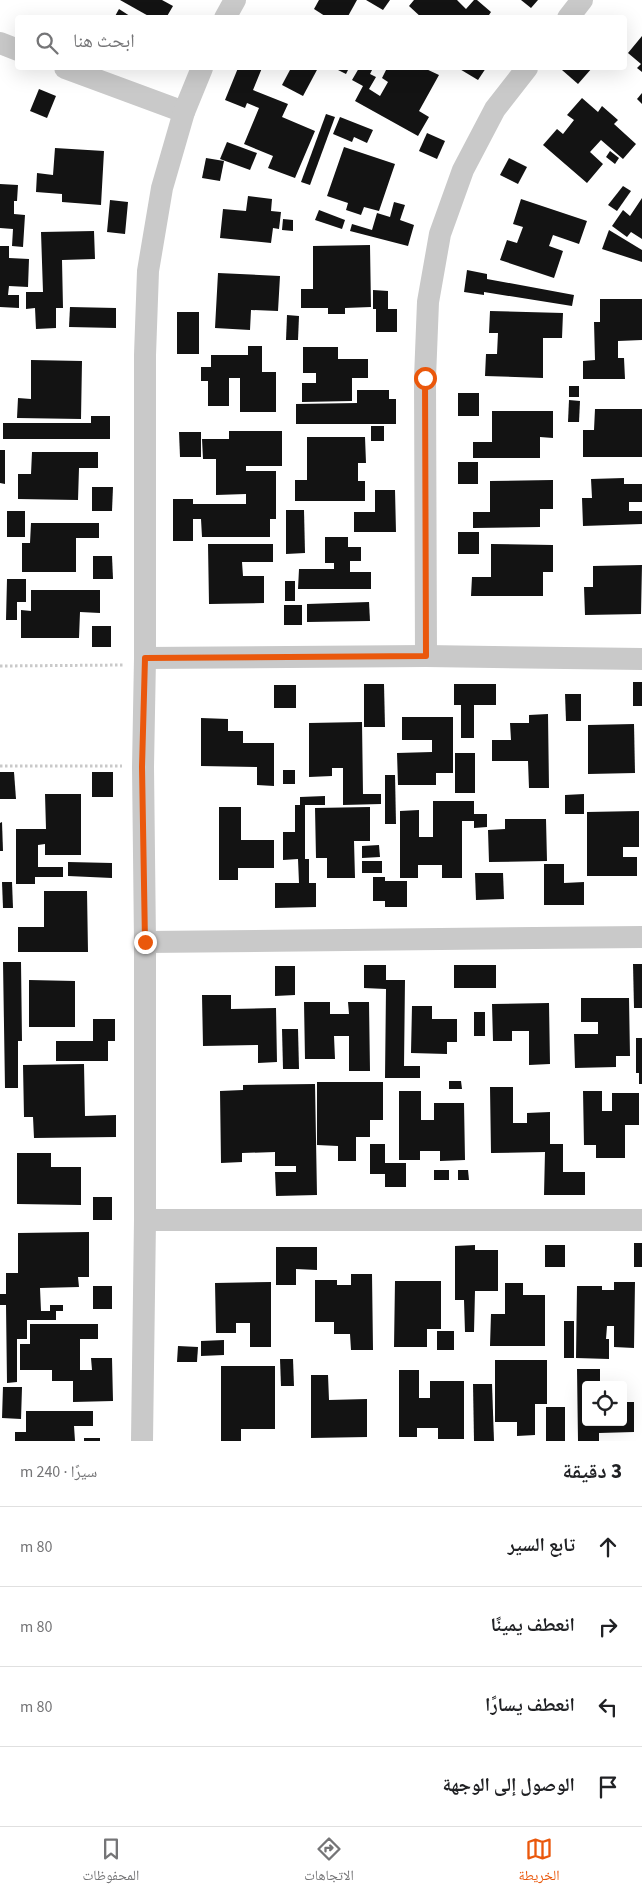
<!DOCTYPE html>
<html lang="ar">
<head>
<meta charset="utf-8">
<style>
  :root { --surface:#fff; --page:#f2f2f2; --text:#202124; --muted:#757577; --line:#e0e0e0; --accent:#ea580c }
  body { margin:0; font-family:"Source Sans 3","Noto Naskh Arabic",sans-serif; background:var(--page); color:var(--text); direction:rtl }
  .controls { position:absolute; right:15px; bottom:15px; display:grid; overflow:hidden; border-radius:5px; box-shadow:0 5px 20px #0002 }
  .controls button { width:45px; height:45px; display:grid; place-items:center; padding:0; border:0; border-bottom:1px solid var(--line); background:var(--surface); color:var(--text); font:25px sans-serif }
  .stop { position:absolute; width:15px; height:15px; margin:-11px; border:4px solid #ea580c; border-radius:50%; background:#fff }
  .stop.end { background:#ea580c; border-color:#fff; box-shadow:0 1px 5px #0008 }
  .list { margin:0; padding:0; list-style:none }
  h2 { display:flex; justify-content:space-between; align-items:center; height:65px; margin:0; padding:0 20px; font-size:21px }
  h2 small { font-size:16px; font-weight:400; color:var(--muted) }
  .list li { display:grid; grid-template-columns:32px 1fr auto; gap:15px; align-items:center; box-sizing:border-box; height:80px; padding:0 20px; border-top:1px solid var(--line) }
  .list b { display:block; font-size:19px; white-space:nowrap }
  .list em { font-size:16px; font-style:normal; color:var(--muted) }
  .icon { flex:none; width:28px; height:28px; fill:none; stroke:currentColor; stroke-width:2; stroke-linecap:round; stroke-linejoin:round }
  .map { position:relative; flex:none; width:642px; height:1441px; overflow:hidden; direction:ltr }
  .search { position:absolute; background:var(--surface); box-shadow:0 5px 20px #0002; left:15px; right:15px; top:15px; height:55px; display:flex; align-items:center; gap:12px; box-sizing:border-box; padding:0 18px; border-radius:5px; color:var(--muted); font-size:19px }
  .sheet { height:385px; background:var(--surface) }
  nav { display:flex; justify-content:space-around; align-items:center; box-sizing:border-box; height:70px; border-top:1px solid var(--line); background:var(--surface); font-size:14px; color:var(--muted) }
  nav a { display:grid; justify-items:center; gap:2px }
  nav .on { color:var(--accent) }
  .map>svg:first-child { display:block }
</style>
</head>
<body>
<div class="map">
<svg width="642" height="1441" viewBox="0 0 642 1441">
  <rect width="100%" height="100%" fill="#fff"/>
  <!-- building -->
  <g fill="#131313">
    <path d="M 120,0 L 162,0 L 173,6 L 166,18 L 152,18 Z"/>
    <path d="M 319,0 L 357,0 L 347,18 L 328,18 L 314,9 Z"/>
    <path d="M 366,0 L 390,0 L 383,10 Z"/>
    <path d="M 414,0 L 457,0 L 466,9 L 474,0 L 477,0 L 491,12 L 487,18 L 422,18 L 409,6 Z"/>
    <path d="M 521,0 L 538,0 L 531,8 Z"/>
    <path d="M 119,9 L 133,18 L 114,18 Z"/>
    <path d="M 642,36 L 642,72 L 637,68 L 641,64 L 628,53 Z"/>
    <path d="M 238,68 L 262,68 L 253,90 L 288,104 L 282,117 L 315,131 L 295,178 L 268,168 L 273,156 L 244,144 L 259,108 L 247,103 L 245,108 L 225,100 Z"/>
    <path d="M 291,68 L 318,68 L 303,96 L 282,85 Z"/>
    <path d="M 334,68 L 349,68 L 346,74 Z"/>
    <path d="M 359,68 L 373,68 L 370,74 L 376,77 L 369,89 L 380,96 L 388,82 L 382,78 L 387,68 L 424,68 L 439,75 L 419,111 L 429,117 L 418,136 L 355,101 L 363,86 L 352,80 Z"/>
    <path d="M 458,68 L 486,68 L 478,80 Z"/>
    <path d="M 565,68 L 592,68 L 578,84 L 562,70 Z"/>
    <path d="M 39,89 L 56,96 L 47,118 L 30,111 Z"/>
    <path d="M 642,93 L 642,104 L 637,99 Z"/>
    <path d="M 582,98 L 598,112 L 602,106 L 618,120 L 614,124 L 636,144 L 623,159 L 601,140 L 590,152 L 603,164 L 587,183 L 543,145 L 557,129 L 563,134 L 574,120 L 567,115 Z"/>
    <path d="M 326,114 L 335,117 L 310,185 L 301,182 Z"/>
    <path d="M 340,117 L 373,130 L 367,143 L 354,137 L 352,142 L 333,134 Z"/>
    <path d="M 427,133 L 445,141 L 437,159 L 419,151 Z"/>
    <path d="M 227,142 L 257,153 L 250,170 L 220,159 Z"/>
    <path d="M 344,147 L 395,164 L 379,211 L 364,207 L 361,215 L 346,210 L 348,203 L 327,196 Z"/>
    <path d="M 55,148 L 104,151 L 101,205 L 62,202 L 62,194 L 36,192 L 37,173 L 53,175 Z"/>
    <path d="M 610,151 L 619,158 L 615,164 L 606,157 Z"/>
    <path d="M 206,158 L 224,161 L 220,181 L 202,178 Z"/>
    <path d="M 509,158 L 527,167 L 518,184 L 500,175 Z"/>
    <path d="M 0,184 L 18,185 L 17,201 L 14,201 L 14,214 L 25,215 L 23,247 L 12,246 L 13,229 L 0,228 Z"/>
    <path d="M 623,186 L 631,191 L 617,211 L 608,205 Z"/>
    <path d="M 248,196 L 272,199 L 271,211 L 281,212 L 279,229 L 273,228 L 271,243 L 220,238 L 223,209 L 246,211 Z"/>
    <path d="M 642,198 L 642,239 L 631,232 L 627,237 L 612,226 L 623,210 L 630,216 Z"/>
    <path d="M 521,199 L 587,221 L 579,244 L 553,235 L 549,246 L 563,251 L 554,278 L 500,260 L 507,240 L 517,243 L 523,227 L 513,224 Z"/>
    <path d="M 110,200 L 128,202 L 125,234 L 107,232 Z"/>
    <path d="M 394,202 L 405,205 L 400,220 L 414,225 L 408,246 L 350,231 L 352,224 L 372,230 L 377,213 L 390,217 Z"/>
    <path d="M 319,210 L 345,220 L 342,229 L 315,220 Z"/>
    <path d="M 283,219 L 293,220 L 293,231 L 282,230 Z"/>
    <path d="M 609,230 L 642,250 L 642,262 L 602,249 Z"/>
    <path d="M 94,231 L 95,259 L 62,260 L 63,308 L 56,308 L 56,328 L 36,329 L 35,308 L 26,309 L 26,292 L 43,292 L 41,232 Z"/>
    <path d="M 370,245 L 371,307 L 345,308 L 345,314 L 328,314 L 328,308 L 301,308 L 301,289 L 313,289 L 313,246 Z"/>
    <path d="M 0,246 L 9,246 L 9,258 L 29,259 L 28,287 L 9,286 L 8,295 L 19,295 L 19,308 L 0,307 Z"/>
    <path d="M 467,270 L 487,274 L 487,279 L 574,295 L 572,306 L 484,292 L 484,295 L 464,292 Z"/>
    <path d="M 218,273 L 280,276 L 278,311 L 251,310 L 250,330 L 215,328 Z"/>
    <path d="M 373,290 L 388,291 L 388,309 L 397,309 L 397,332 L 376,332 L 376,309 L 373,309 Z"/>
    <path d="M 600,299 L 642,299 L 642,340 L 618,341 L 618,358 L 624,358 L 625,379 L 583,379 L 583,361 L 595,360 L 594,322 L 600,322 Z"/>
    <path d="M 70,307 L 116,308 L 116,328 L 69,327 Z"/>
    <path d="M 490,311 L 563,313 L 562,338 L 543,338 L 543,378 L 485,376 L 486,354 L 497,354 L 498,333 L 489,333 Z"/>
    <rect x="177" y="312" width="22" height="42"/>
    <path d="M 287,315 L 299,316 L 298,340 L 286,340 Z"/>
    <path d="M 248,346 L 262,346 L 262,372 L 276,372 L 276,412 L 240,412 L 240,378 L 229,378 L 229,406 L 208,406 L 208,381 L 201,381 L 201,367 L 211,367 L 211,355 L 248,355 Z"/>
    <path d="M 303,347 L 338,347 L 338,359 L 368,359 L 368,378 L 352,378 L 352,401 L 302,402 L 302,383 L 316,383 L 316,373 L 303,373 Z"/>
    <path d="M 31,360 L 82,361 L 81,419 L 17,418 L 18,398 L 31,399 Z"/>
    <rect x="569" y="386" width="10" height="11"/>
    <path d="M 357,390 L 389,390 L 389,399 L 396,399 L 396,424 L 296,424 L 296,404 L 357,403 Z"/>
    <rect x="458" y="393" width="21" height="23"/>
    <path d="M 569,400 L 580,401 L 579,422 L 568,422 Z"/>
    <path d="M 595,409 L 642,409 L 642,457 L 583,457 L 583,430 L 594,430 Z"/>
    <path d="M 492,411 L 553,411 L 553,438 L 540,437 L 540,458 L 473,458 L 473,442 L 492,442 Z"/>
    <path d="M 91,416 L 110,416 L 110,439 L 3,439 L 3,423 L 91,423 Z"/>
    <rect x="371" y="426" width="13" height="15"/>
    <path d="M 229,431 L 282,431 L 282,466 L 246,466 L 246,471 L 276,471 L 276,519 L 270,519 L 270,537 L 202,537 L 201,519 L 193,519 L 193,541 L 173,541 L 173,499 L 193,499 L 193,504 L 246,504 L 246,494 L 216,495 L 216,459 L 203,459 L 202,439 L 229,439 Z"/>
    <path d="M 179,432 L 201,432 L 201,457 L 180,457 Z"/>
    <path d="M 307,437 L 365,437 L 366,463 L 358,463 L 358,481 L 365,481 L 365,501 L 295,501 L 295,480 L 307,480 Z"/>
    <path d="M 0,450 L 5,450 L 5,484 L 0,483 Z"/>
    <path d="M 32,452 L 98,452 L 98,468 L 79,468 L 78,500 L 18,499 L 18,474 L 31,474 Z"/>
    <rect x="458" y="462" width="20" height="22"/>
    <path d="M 624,478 L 624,484 L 642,484 L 642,502 L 629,502 L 629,511 L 642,511 L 642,524 L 583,526 L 582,498 L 592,498 L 591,479 Z"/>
    <path d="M 553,480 L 553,509 L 540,509 L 540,527 L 473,528 L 473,512 L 490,512 L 490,481 Z"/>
    <path d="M 92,487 L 113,487 L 112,511 L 92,511 Z"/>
    <path d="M 375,490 L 395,490 L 396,532 L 354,532 L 354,512 L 375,512 Z"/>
    <path d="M 286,510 L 304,510 L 305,553 L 286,554 Z"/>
    <rect x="7" y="511" width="18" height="26"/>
    <path d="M 31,523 L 99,523 L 99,538 L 76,538 L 76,572 L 22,572 L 22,543 L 30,543 Z"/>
    <rect x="458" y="532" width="21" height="22"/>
    <path d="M 325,537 L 348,537 L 348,547 L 361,547 L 361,561 L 350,561 L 350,572 L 371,572 L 371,589 L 298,589 L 299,569 L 334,569 L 334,563 L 325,563 Z"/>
    <path d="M 208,544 L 273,544 L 273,562 L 242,562 L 243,576 L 264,576 L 264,603 L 209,604 Z"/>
    <path d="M 491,544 L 553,545 L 553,572 L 543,572 L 543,596 L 471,596 L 472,577 L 491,577 Z"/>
    <path d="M 93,556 L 112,556 L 113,579 L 93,579 Z"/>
    <path d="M 642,565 L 641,614 L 585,615 L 584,587 L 593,587 L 593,566 Z"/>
    <path d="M 7,579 L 26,579 L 26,602 L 17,602 L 17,620 L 6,620 Z"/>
    <rect x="285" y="581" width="10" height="20"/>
    <path d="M 31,590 L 100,590 L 100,613 L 80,612 L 79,638 L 21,638 L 21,610 L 31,611 Z"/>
    <path d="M 369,602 L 370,621 L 307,622 L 307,604 Z"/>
    <rect x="284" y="605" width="18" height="20"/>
    <rect x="92" y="626" width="19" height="21"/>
    <rect x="633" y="682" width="9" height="24"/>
    <path d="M 364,684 L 384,684 L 385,727 L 364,727 Z"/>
    <path d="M 454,684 L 496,684 L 496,705 L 474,705 L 474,738 L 461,738 L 461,705 L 454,705 Z"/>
    <rect x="274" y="685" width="22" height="23"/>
    <path d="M 565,694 L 581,694 L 581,721 L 566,721 Z"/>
    <path d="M 548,714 L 549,788 L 529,788 L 528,761 L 492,761 L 492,740 L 511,740 L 510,723 L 529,723 L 529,715 Z"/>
    <path d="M 402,717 L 453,717 L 453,773 L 436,773 L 436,785 L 398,785 L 397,753 L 432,752 L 432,740 L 402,740 Z"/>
    <path d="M 201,718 L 228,719 L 228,731 L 243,731 L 243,743 L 274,743 L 274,786 L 257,785 L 257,767 L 201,766 Z"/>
    <path d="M 362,722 L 363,794 L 381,794 L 381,804 L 343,805 L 343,768 L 332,768 L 332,776 L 309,777 L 309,723 Z"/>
    <path d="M 634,724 L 635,773 L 588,774 L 588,725 Z"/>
    <rect x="455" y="753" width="20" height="40"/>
    <rect x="283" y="770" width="12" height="14"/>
    <path d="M 0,772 L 14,772 L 16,799 L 0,799 Z"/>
    <rect x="92" y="772" width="21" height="25"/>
    <path d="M 385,775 L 395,775 L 396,824 L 385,824 Z"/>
    <path d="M 45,794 L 81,794 L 81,855 L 45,855 L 45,844 L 38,845 L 38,867 L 63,867 L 63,877 L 35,877 L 35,884 L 16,884 L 16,829 L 46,829 Z"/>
    <path d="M 584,794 L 584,814 L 565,814 L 565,795 Z"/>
    <path d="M 325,796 L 325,805 L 305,805 L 305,859 L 309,859 L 309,883 L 316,883 L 316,907 L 275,908 L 275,883 L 299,883 L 298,859 L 283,860 L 283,832 L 295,832 L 295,805 L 300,805 L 300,797 Z"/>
    <path d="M 433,801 L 474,801 L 474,814 L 487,814 L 487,827 L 474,828 L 474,821 L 462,821 L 462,878 L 442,878 L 442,865 L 418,865 L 418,878 L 400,878 L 400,811 L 419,810 L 419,837 L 433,837 Z"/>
    <path d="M 219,807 L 241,807 L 241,840 L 274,840 L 274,868 L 238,868 L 238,880 L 219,880 Z"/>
    <path d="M 370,807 L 370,841 L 354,841 L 355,878 L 327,878 L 327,858 L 316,858 L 315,808 Z"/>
    <path d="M 639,811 L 639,847 L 623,847 L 623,857 L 637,857 L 637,876 L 587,876 L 587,812 Z"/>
    <path d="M 505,819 L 546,819 L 547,861 L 489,862 L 488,830 L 505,829 Z"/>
    <path d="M 2,822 L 3,851 L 0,851 L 0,823 Z"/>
    <path d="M 379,845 L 380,857 L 362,858 L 362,846 Z"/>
    <rect x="362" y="861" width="20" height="12"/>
    <path d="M 68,862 L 112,863 L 112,878 L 68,876 Z"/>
    <path d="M 544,864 L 564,864 L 564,883 L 584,882 L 584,905 L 544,905 Z"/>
    <path d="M 475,873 L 503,873 L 504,899 L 476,900 Z"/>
    <path d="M 373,877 L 385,877 L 385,881 L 407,881 L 407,907 L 385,907 L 385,901 L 373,901 Z"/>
    <path d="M 2,882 L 12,882 L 13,908 L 3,908 Z"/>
    <path d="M 44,891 L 87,891 L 88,952 L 18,952 L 18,927 L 44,927 Z"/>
    <path d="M 3,962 L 21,962 L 22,1041 L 18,1041 L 18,1088 L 5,1088 Z"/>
    <path d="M 633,964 L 642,964 L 642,1008 L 634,1008 Z"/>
    <path d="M 364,965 L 386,965 L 386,980 L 405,980 L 404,1066 L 420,1066 L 420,1078 L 385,1078 L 386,989 L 364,988 Z"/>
    <rect x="454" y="965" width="42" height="23"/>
    <path d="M 275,966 L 295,966 L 295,995 L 275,996 Z"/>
    <path d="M 29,980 L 75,981 L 75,1027 L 29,1027 Z"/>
    <path d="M 202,995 L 231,995 L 231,1009 L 276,1008 L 277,1062 L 258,1063 L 258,1045 L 203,1046 Z"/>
    <path d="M 581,998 L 629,998 L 630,1056 L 616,1056 L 616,1067 L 575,1068 L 574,1034 L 598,1034 L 598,1022 L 581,1022 Z"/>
    <path d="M 304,1002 L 330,1002 L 330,1014 L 349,1014 L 348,1002 L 369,1002 L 370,1071 L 349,1071 L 349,1036 L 334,1036 L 335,1059 L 305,1059 Z"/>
    <path d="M 549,1003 L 550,1064 L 529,1065 L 529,1031 L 512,1031 L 512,1041 L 493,1041 L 492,1004 Z"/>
    <path d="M 412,1006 L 432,1006 L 432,1019 L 457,1019 L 457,1042 L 447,1042 L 447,1054 L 411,1053 Z"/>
    <rect x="474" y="1012" width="11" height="24"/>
    <path d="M 93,1019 L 115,1019 L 115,1041 L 108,1041 L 108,1061 L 56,1061 L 56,1041 L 93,1041 Z"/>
    <path d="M 282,1029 L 298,1029 L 299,1069 L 283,1069 Z"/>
    <path d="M 636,1038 L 642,1038 L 642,1084 L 639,1084 L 639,1073 L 636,1073 Z"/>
    <path d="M 84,1064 L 85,1116 L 116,1115 L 116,1137 L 34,1138 L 33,1117 L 24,1117 L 23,1065 Z"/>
    <path d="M 449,1081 L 461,1081 L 462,1089 L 449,1089 Z"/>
    <path d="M 317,1082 L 383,1082 L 383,1120 L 370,1120 L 370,1137 L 356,1137 L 356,1161 L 338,1161 L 338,1146 L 317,1145 Z"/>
    <path d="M 315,1084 L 317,1195 L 276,1196 L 275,1172 L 296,1172 L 296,1166 L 275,1166 L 275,1152 L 242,1153 L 242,1162 L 221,1163 L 220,1091 L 243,1090 L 243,1085 Z"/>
    <path d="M 490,1087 L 513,1087 L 513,1123 L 527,1123 L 527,1113 L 550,1112 L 550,1144 L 563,1144 L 563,1172 L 585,1172 L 585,1195 L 544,1195 L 545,1152 L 491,1153 Z"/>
    <path d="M 399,1091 L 421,1091 L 421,1120 L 434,1120 L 434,1103 L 464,1103 L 465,1160 L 440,1161 L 440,1151 L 420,1151 L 420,1160 L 399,1160 Z"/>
    <path d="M 583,1091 L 602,1091 L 602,1111 L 612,1111 L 612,1093 L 639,1093 L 639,1125 L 625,1125 L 625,1158 L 596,1158 L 596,1145 L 584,1145 Z"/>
    <path d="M 370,1144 L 385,1144 L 385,1163 L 406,1163 L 406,1187 L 385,1187 L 385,1174 L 370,1174 Z"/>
    <path d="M 17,1153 L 51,1153 L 51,1167 L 81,1167 L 81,1205 L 17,1204 Z"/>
    <rect x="434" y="1170" width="15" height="10"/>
    <path d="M 458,1170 L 468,1170 L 469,1180 L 458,1180 Z"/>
    <rect x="93" y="1197" width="19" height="23"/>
    <path d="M 89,1232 L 89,1277 L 78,1277 L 79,1287 L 40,1288 L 41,1311 L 50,1311 L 50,1305 L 63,1305 L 63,1311 L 56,1311 L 56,1320 L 27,1320 L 27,1339 L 17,1339 L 17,1382 L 7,1383 L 6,1305 L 0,1305 L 0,1294 L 6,1294 L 6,1273 L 18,1273 L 18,1233 Z"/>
    <rect x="634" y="1243" width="8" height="24"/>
    <path d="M 475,1245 L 475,1250 L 498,1250 L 498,1291 L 475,1291 L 474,1332 L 465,1332 L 464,1300 L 455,1300 L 455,1246 Z"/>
    <rect x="545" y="1245" width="20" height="22"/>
    <path d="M 276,1247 L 317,1247 L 317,1270 L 296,1269 L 296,1285 L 276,1285 Z"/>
    <path d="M 351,1274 L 372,1274 L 373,1350 L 351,1350 L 350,1334 L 334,1334 L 334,1322 L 315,1322 L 315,1280 L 337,1280 L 337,1285 L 351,1285 Z"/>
    <path d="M 395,1281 L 441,1281 L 441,1329 L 427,1329 L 427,1347 L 394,1347 Z"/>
    <path d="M 271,1282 L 271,1347 L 250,1347 L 250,1323 L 236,1323 L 236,1333 L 216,1333 L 215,1283 Z"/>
    <path d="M 614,1282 L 635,1282 L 634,1348 L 614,1347 L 614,1326 L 607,1326 L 606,1339 L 609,1339 L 609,1359 L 576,1358 L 577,1286 L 602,1286 L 602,1290 L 614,1290 Z"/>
    <path d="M 505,1283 L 523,1283 L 523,1295 L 545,1295 L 545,1346 L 490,1346 L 491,1314 L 505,1314 Z"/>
    <rect x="93" y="1286" width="19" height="23"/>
    <rect x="564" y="1321" width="10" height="37"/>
    <path d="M 30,1324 L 98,1324 L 98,1339 L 80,1339 L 80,1370 L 92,1370 L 91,1358 L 112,1358 L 113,1401 L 73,1402 L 73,1381 L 52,1381 L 52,1370 L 20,1370 L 20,1344 L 30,1344 Z"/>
    <rect x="437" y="1331" width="17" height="19"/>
    <path d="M 224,1340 L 224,1355 L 201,1356 L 201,1341 Z"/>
    <path d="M 178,1346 L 198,1347 L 197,1362 L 177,1362 Z"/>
    <path d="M 280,1359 L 293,1359 L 294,1386 L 281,1386 Z"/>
    <path d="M 495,1360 L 547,1360 L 547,1404 L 535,1404 L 535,1435 L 517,1436 L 517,1422 L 495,1422 Z"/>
    <path d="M 221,1366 L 275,1366 L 275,1429 L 241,1429 L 241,1441 L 221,1441 Z"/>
    <path d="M 577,1369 L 600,1369 L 600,1385 L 586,1385 L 586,1422 L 623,1422 L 623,1402 L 634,1402 L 634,1432 L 599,1433 L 599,1441 L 578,1441 Z"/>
    <path d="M 399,1370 L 419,1370 L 419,1398 L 430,1398 L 430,1381 L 464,1381 L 464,1439 L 438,1439 L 438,1428 L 417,1428 L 417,1437 L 399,1437 Z"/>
    <path d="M 311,1375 L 328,1375 L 329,1400 L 367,1399 L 367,1437 L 311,1438 Z"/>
    <path d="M 473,1384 L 492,1384 L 494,1441 L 474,1441 Z"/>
    <path d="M 3,1387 L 22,1387 L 21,1419 L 2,1418 Z"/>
    <rect x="546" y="1407" width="19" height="34"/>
    <path d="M 26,1411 L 93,1411 L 93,1426 L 74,1426 L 75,1441 L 15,1441 L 15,1432 L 26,1432 Z"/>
    <rect x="84" y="1438" width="16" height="3"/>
  </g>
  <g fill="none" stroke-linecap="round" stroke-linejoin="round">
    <!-- path -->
    <g stroke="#c9c9c9" stroke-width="3" stroke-dasharray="2.5 2.5" stroke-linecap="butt">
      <path d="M 0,666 L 124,665"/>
      <path d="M 0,766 L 122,766"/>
    </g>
    <!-- street -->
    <g stroke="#c9c9c9" stroke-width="22">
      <path d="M 225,18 L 235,0"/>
      <path d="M 568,18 L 582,0"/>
      <path d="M 0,43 L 18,50"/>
      <path d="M 65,68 L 184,112"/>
      <path d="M 426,656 L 425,378 L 428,302 L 440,234 L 463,170 L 495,109 L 527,68"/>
      <path d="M 145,658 L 426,656 L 642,659"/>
      <path d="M 145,942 L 642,937"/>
      <path d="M 145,1220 L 642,1220"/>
      <path d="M 142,1441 L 145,1220 L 145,942 L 143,767 L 145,658 L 145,355 L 148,271 L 162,188 L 184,112 L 202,68"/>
    </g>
  </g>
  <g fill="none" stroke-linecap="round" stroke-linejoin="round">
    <!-- route -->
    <path stroke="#ea580c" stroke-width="6" d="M 145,942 L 142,767 L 145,658 L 426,656 L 425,378"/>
  </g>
</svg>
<div class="controls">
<button><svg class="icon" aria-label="locate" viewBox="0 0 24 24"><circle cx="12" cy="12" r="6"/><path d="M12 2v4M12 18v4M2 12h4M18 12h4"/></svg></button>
</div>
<div class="stop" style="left:425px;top:378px"></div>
<div class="stop end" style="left:145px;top:942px"></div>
<div class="search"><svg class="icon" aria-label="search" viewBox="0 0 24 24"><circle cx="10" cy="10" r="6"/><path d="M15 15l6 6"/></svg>ابحث هنا</div>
</div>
<section class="sheet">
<h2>3 دقيقة<small>سيرًا · 240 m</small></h2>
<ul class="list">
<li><svg class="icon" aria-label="ahead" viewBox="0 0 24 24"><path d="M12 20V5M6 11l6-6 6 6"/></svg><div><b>تابع السير</b></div><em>80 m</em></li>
<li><svg class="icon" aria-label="right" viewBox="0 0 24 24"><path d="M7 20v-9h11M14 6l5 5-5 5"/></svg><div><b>انعطف يمينًا</b></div><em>80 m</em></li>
<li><svg class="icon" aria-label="left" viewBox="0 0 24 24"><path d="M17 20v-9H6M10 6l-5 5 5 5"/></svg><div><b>انعطف يسارًا</b></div><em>80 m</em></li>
<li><svg class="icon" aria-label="arrive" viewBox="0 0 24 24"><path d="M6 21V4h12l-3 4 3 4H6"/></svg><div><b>الوصول إلى الوجهة</b></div></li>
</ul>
</section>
<nav>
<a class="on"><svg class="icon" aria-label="map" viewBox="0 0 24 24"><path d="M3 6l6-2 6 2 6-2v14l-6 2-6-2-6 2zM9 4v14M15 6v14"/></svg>الخريطة</a>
<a><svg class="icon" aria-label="directions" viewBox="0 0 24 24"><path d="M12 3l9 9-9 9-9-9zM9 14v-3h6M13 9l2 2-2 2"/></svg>الاتجاهات</a>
<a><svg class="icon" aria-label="saved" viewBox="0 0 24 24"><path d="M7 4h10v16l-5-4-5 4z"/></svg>المحفوظات</a>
</nav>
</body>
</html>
